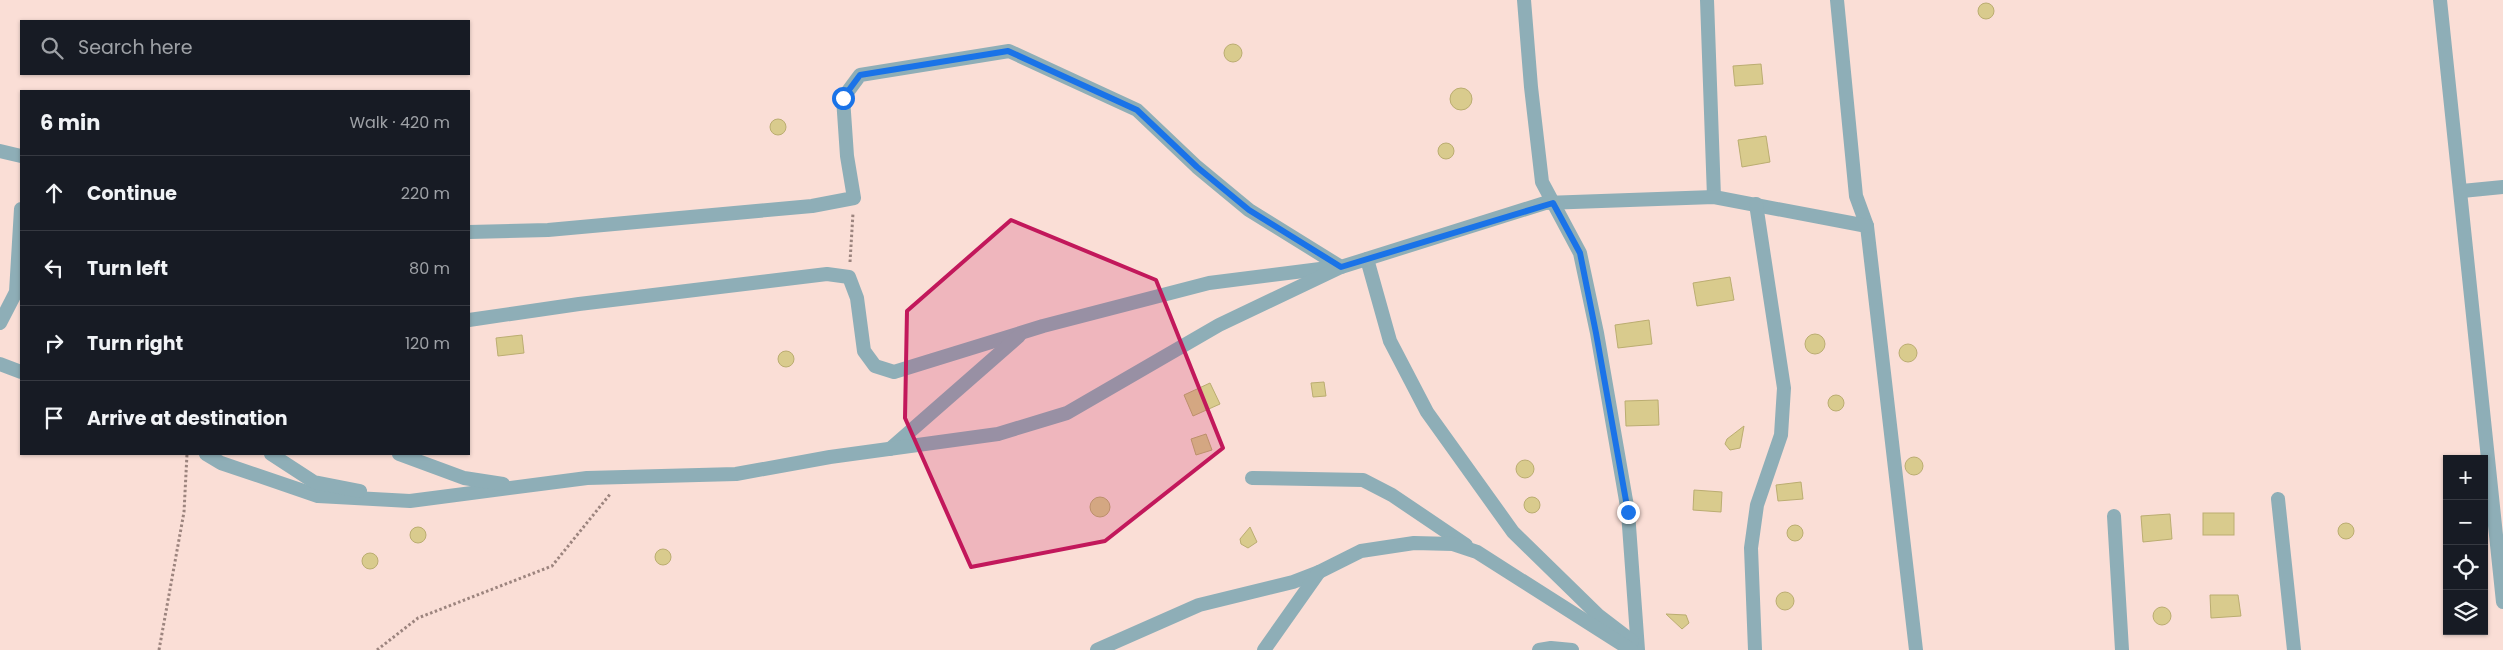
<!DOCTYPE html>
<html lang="en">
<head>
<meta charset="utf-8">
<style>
  :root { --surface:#171b24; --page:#242831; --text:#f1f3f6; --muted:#9ea1a6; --line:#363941 }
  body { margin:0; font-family:Poppins,sans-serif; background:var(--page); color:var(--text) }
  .controls { position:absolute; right:15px; bottom:15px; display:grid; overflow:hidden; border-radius:0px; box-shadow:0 1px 4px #0004 }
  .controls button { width:45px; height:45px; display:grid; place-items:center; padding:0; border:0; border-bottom:1px solid var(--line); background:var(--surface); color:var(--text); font:25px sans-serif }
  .stop { position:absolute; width:15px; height:15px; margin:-11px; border:4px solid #1a73e8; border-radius:50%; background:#fff }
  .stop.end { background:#1a73e8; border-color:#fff; box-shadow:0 1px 5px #0008 }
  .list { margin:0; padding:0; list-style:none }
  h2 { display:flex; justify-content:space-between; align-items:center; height:65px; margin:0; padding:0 20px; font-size:21px }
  h2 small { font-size:16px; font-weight:400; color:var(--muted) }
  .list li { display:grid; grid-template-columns:32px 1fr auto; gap:15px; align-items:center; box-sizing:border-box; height:75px; padding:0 20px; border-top:1px solid var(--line) }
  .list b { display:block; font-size:19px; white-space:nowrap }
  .list em { font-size:16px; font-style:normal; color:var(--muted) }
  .icon { flex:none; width:28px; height:28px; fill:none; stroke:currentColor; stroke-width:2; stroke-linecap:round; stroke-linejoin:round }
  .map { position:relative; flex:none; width:2503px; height:650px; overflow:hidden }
  .search { position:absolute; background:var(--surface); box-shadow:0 1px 4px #0004; left:20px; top:20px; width:450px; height:55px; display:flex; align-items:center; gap:12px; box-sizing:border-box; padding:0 18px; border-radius:0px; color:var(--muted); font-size:19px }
  .panel { position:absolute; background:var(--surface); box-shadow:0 1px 4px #0004; left:20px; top:90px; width:450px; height:365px; border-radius:0px }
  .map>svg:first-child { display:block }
</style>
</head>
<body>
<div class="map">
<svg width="2503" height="650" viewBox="0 0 2503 650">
  <rect width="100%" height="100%" fill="#faded6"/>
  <!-- building -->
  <g fill="#d9cb8d" stroke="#bbad71">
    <circle cx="1986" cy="11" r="8"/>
    <circle cx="1233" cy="53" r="9"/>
    <path d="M 1761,64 L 1763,84 L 1735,86 L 1733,66 Z"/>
    <circle cx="1461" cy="99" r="11"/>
    <circle cx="778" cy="127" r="8"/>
    <path d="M 1766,136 L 1770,162 L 1742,167 L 1738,140 Z"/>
    <circle cx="1446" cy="151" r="8"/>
    <path d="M 1730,277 L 1734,300 L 1697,306 L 1693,283 Z"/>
    <path d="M 1649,320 L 1652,344 L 1618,348 L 1615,325 Z"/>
    <circle cx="1815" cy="344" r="10"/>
    <path d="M 522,335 L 524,353 L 498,356 L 496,338 Z"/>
    <circle cx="1908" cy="353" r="9"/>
    <circle cx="786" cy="359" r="8"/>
    <path d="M 1324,382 L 1326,396 L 1313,397 L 1311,383 Z"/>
    <path d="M 1210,383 L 1220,404 L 1193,416 L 1184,395 Z"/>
    <circle cx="1836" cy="403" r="8"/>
    <path d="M 1658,400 L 1659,425 L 1626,426 L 1625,401 Z"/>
    <path d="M 1744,426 L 1740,448 L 1730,450 L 1725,444 L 1727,439 Z"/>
    <path d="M 1206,434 L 1212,450 L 1196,455 L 1191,439 Z"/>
    <circle cx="1914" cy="466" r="9"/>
    <circle cx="1525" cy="469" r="9"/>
    <path d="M 1801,482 L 1803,499 L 1778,501 L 1776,485 Z"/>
    <path d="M 1694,490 L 1722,492 L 1721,512 L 1693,510 Z"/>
    <circle cx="1532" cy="505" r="8"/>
    <circle cx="1100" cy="507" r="10"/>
    <rect x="2203" y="513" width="31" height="22"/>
    <path d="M 2170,514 L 2172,539 L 2143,542 L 2141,516 Z"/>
    <circle cx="2346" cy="531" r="8"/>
    <circle cx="1795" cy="533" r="8"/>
    <path d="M 1250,527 L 1257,542 L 1248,548 L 1241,544 L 1240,539 Z"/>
    <circle cx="418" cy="535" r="8"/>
    <circle cx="663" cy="557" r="8"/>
    <circle cx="370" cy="561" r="8"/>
    <circle cx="1785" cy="601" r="9"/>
    <path d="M 2210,595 L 2238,595 L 2241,616 L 2211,618 Z"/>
    <circle cx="2162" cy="616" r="9"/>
    <path d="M 1666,614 L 1686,615 L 1689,623 L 1682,629 Z"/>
  </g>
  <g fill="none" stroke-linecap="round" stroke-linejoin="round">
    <!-- path -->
    <g stroke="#9c847e" stroke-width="3" stroke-dasharray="2.5 2.5" stroke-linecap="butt">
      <path d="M 850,262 L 853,213"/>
      <path d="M 159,650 L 184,512 L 187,454"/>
      <path d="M 377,650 L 418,618 L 552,566 L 611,493"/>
    </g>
    <!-- street -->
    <g stroke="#8eaeb7" stroke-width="14">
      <path d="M 1524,0 L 1531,87 L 1542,182 L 1580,253 L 1597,333 L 1628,512 L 1638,650"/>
      <path d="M 1707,0 L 1714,197"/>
      <path d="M 1837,0 L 1856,196 L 1867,226 L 1916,650"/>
      <path d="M 2440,0 L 2503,602"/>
      <path d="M 0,151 L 21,156"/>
      <path d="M 2462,191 L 2503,187"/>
      <path d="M 469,232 L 548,230 L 812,206 L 854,198 L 847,156 L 843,98 L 860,75 L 1009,51 L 1137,110 L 1197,167 L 1249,210 L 1341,267"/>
      <path d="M 1367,259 L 1390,341 L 1427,412 L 1513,532 L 1598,615 L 1632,641"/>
      <path d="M 469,320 L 579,304 L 827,274 L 849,277 L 857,298 L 864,351 L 875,366 L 894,372 L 1043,326 L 1209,283 L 1328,268"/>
      <path d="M 0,323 L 16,292 L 21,209"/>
      <path d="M 0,364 L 21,372"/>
      <path d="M 890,449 L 1019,336"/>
      <path d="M 206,454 L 221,463 L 318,496 L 410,501 L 587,478 L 736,474 L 830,457 L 998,434 L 1067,413 L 1219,325 L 1341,267 L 1545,203 L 1714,197 L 1867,226"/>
      <path d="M 271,454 L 314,482 L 360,491"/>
      <path d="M 399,454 L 464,478 L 503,484"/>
      <path d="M 1252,478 L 1363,480 L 1392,495 L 1466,545"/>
      <path d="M 2278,499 L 2294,650"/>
      <path d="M 2114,516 L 2122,650"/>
      <path d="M 1097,650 L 1199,605 L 1293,582 L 1319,572 L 1361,551 L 1414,543 L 1453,544 L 1477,552 L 1631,650"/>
      <path d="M 1264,650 L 1319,572"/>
      <path d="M 1539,650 L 1551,648 L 1572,650"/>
      <path d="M 1755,650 L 1751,548 L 1757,505 L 1781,435 L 1784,388 L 1756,204"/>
    </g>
  </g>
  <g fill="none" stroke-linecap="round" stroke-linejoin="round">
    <!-- route -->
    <path stroke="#1a73e8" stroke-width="6" d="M 843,98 L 860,75 L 1008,51 L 1137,110 L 1197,167 L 1249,210 L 1341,267 L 1553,203 L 1580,253 L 1596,333 L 1628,512"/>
  </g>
  <!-- marked area -->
  <path fill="#c2185b" fill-opacity="0.2" stroke="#c2185b" stroke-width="4" stroke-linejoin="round" d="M 1011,220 L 1156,280 L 1223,448 L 1105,541 L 971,567 L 905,418 L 907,311 Z"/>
</svg>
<div class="controls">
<button>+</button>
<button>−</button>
<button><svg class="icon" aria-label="locate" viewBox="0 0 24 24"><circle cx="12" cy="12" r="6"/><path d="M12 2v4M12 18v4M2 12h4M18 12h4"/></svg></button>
<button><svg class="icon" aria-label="layers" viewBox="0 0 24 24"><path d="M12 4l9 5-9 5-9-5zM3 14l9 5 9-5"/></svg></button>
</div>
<div class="stop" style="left:843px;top:98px"></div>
<div class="stop end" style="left:1628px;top:512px"></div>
<div class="search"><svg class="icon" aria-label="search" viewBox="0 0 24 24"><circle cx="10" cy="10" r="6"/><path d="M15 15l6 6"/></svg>Search here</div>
<section class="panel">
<h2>6 min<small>Walk · 420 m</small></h2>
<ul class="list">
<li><svg class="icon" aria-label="ahead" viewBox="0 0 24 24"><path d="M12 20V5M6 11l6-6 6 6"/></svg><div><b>Continue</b></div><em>220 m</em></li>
<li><svg class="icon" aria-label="left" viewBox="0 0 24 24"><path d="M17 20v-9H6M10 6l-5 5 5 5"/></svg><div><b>Turn left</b></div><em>80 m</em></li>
<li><svg class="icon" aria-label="right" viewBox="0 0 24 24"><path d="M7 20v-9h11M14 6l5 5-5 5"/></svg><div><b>Turn right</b></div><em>120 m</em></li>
<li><svg class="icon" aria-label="arrive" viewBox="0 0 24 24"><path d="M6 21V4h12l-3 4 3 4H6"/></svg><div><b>Arrive at destination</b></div></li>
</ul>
</section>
</div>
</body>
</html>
